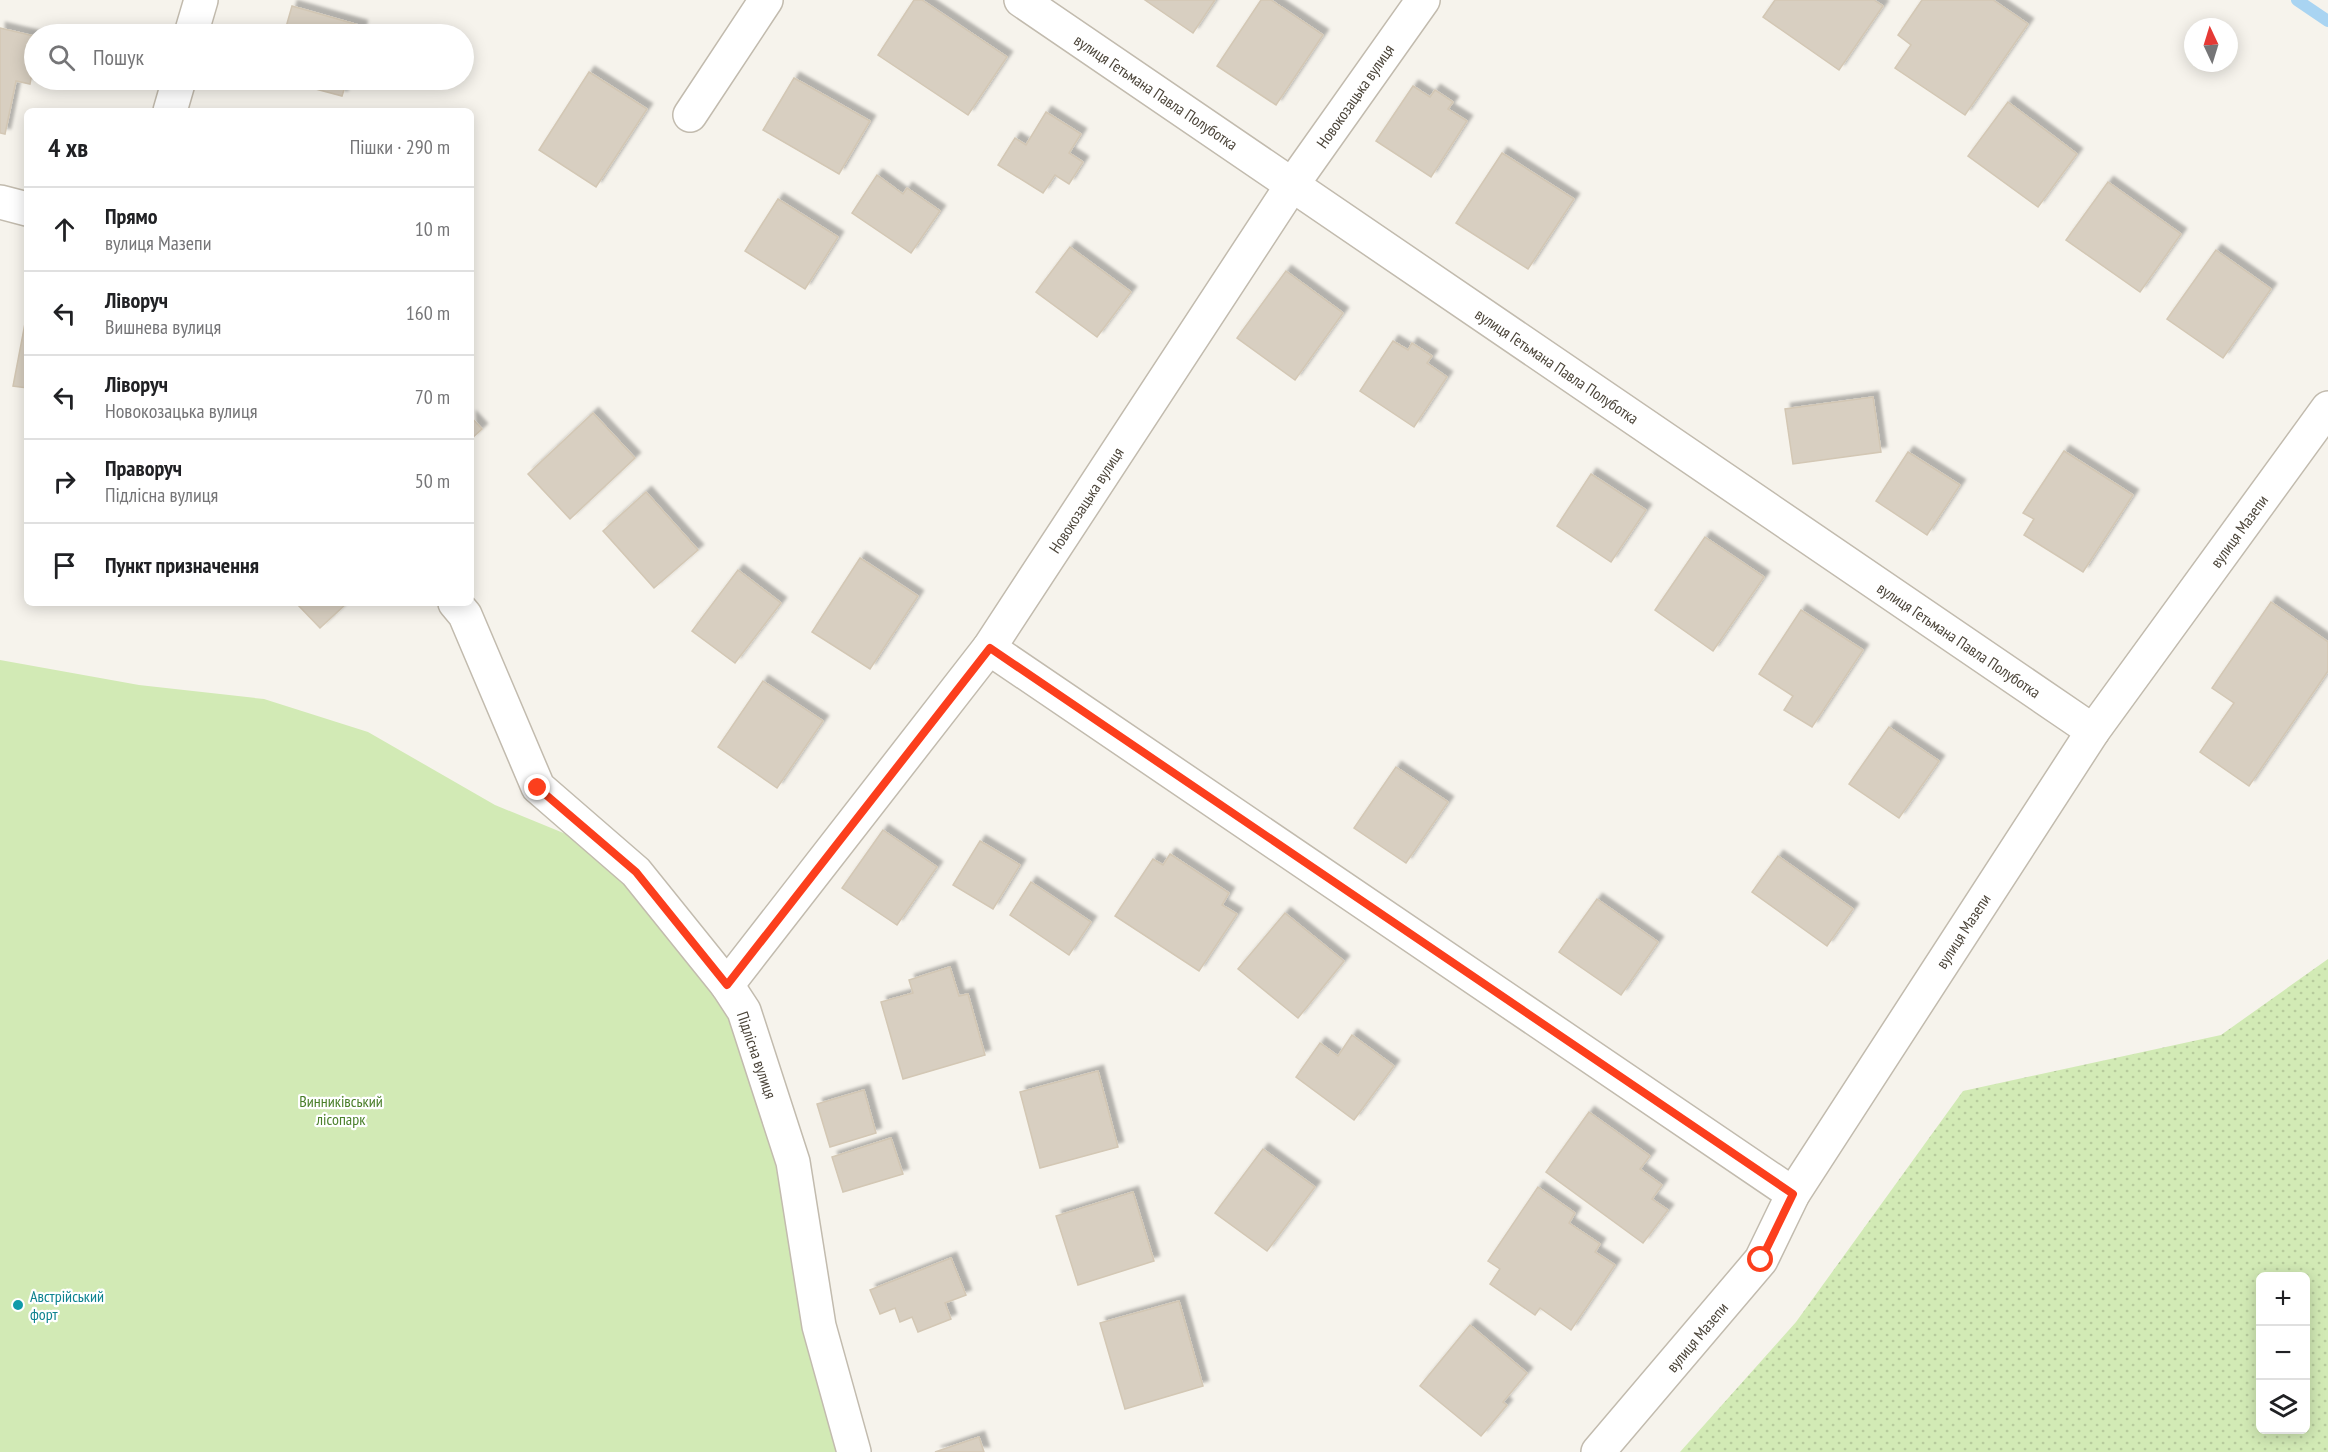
<!DOCTYPE html>
<html lang="uk">
<head>
<meta charset="utf-8">
<style>
  :root { --surface:#fff; --page:#f6f6f6; --text:#202124; --muted:#757577; --line:#e0e0e0 }
  body { margin:0; font-family:"PT Sans Narrow",sans-serif; background:var(--page); color:var(--text) }
  .controls { position:absolute; right:18px; bottom:18px; display:grid; overflow:hidden; border-radius:9px; box-shadow:0 3px 15px #0003 }
  .controls button { width:54px; height:54px; display:grid; place-items:center; padding:0; border:0; border-bottom:2px solid var(--line); background:var(--surface); color:var(--text); font:30px sans-serif }
  .compass { position:absolute; left:2184px; top:18px; width:54px; height:54px; border-radius:50%; background:var(--surface); box-shadow:0 3px 15px #0003; rotate:356deg }
  .stop { position:absolute; width:18px; height:18px; margin:-14px; border:4px solid #fc3f1d; border-radius:50%; background:#fff }
  .stop.end { background:#fc3f1d; border-color:#fff; box-shadow:0 2px 6px #0008 }
  .list { margin:0; padding:0; list-style:none }
  h2 { display:flex; justify-content:space-between; align-items:center; height:78px; margin:0; padding:0 24px; font-size:26px }
  h2 small { font-size:20px; font-weight:400; color:var(--muted) }
  .list li { display:grid; grid-template-columns:39px 1fr auto; gap:18px; align-items:center; box-sizing:border-box; height:84px; padding:0 24px; border-top:2px solid var(--line) }
  .list b { display:block; font-size:22px; white-space:nowrap }
  .list p { margin:0; font-size:20px; white-space:nowrap; color:var(--muted) }
  .list em { font-size:20px; font-style:normal; color:var(--muted) }
  .icon { flex:none; width:33px; height:33px; fill:none; stroke:currentColor; stroke-width:2; stroke-linecap:round; stroke-linejoin:round }
  .map { position:relative; flex:none; width:2328px; height:1452px; overflow:hidden }
  .search { position:absolute; background:var(--surface); box-shadow:0 3px 15px #0003; left:24px; top:24px; width:450px; height:66px; display:flex; align-items:center; gap:15px; box-sizing:border-box; padding:0 21px; border-radius:33px; color:var(--muted); font-size:22px }
  .panel { position:absolute; background:var(--surface); box-shadow:0 3px 15px #0003; left:24px; top:108px; width:450px; height:498px; border-radius:9px }
  .map>svg:first-child { display:block }
</style>
</head>
<body>
<div class="map">
<svg width="2328" height="1452" viewBox="0 0 2328 1452">
  <defs>
    <pattern id="grass-dots" width="8" height="8" patternUnits="userSpaceOnUse" patternTransform="scale(1.5)"><rect width="8" height="8" fill="#d2eab5"/><path d="M2 2h.1M6 6h.1" fill="none" stroke="#b6ca9c" stroke-width="1.8" stroke-linecap="round"/></pattern>
    <filter id="shadow"><feDropShadow dx="5.5" dy="-5.5" stdDeviation="1.5" flood-color="#0004"/></filter>
  </defs>
  <rect width="100%" height="100%" fill="#f6f3ec"/>
  <!-- grass -->
  <path fill="url(#grass-dots)" fill-rule="evenodd" d="M 2328,959 L 2328,1452 L 1680,1452 L 1796,1322 L 1963,1091 L 2221,1035 ZM 2260,1276 L 2306,1276 L 2306,1430 L 2260,1430 Z"/>
  <!-- park -->
  <path fill="#d2eab5" d="M 0,660 L 139,685 L 264,699 L 368,732 L 495,805 L 600,848 L 730,998 L 773,1151 L 804,1320 L 836,1452 L 0,1452 Z"/>
  <g fill="none" stroke-linecap="round" stroke-linejoin="round">
    <!-- stream -->
    <path stroke="#a9d4f2" stroke-width="12" d="M 2297,0 L 2328,21"/>
  </g>
  <!-- building -->
  <g fill="#d8cfc1" stroke="#d3c7b4" stroke-width="1.5" filter="url(#shadow)">
    <path d="M 914,0 L 922,0 L 1007,57 L 968,115 L 878,55 Z"/>
    <path d="M 1145,0 L 1215,0 L 1193,33 Z"/>
    <path d="M 1261,0 L 1271,0 L 1323,35 L 1276,105 L 1217,66 Z"/>
    <path d="M 1775,0 L 1874,0 L 1883,6 L 1839,70 L 1763,17 Z"/>
    <path d="M 1922,0 L 1993,0 L 2028,24 L 1965,115 L 1895,68 L 1911,45 L 1898,35 Z"/>
    <path d="M 292,6 L 362,26 L 360,34 L 284,34 Z"/>
    <path d="M 0,28 L 34,36 L 34,63 L 30,84 L 16,81 L 5,134 L 0,133 Z"/>
    <path d="M 589,72 L 647,109 L 596,187 L 539,150 Z"/>
    <path d="M 794,78 L 870,121 L 839,174 L 763,130 Z"/>
    <path d="M 282,80 L 347,80 L 342,96 Z"/>
    <path d="M 1413,86 L 1430,97 L 1435,90 L 1453,102 L 1448,109 L 1467,121 L 1431,177 L 1376,141 Z"/>
    <path d="M 2008,102 L 2077,154 L 2038,207 L 1968,156 Z"/>
    <path d="M 1046,112 L 1081,134 L 1069,153 L 1083,162 L 1069,184 L 1055,175 L 1043,193 L 998,165 L 1015,138 L 1026,145 Z"/>
    <path d="M 1502,153 L 1574,199 L 1528,269 L 1456,223 Z"/>
    <path d="M 877,175 L 903,194 L 907,188 L 940,211 L 911,253 L 852,213 Z"/>
    <path d="M 2108,182 L 2181,234 L 2140,292 L 2066,240 Z"/>
    <path d="M 778,199 L 838,237 L 805,289 L 745,251 Z"/>
    <path d="M 1070,247 L 1131,292 L 1097,337 L 1036,292 Z"/>
    <path d="M 2216,250 L 2271,289 L 2223,358 L 2167,319 Z"/>
    <path d="M 1286,271 L 1343,313 L 1295,380 L 1237,338 Z"/>
    <path d="M 27,313 L 27,388 L 13,386 Z"/>
    <path d="M 1393,341 L 1408,350 L 1412,343 L 1432,356 L 1427,363 L 1447,377 L 1414,427 L 1360,391 Z"/>
    <path d="M 1873,397 L 1881,452 L 1793,464 L 1785,409 Z"/>
    <path d="M 593,413 L 635,458 L 570,519 L 528,474 Z"/>
    <path d="M 471,417 L 482,429 L 471,439 Z"/>
    <path d="M 2064,451 L 2133,495 L 2083,572 L 2024,535 L 2034,519 L 2023,513 Z"/>
    <path d="M 1908,452 L 1960,485 L 1927,535 L 1876,501 Z"/>
    <path d="M 1591,474 L 1646,510 L 1611,562 L 1557,526 Z"/>
    <path d="M 646,492 L 698,550 L 654,588 L 603,531 Z"/>
    <path d="M 1705,537 L 1764,577 L 1713,651 L 1655,610 Z"/>
    <path d="M 860,558 L 918,596 L 870,669 L 812,632 Z"/>
    <path d="M 738,570 L 781,603 L 735,663 L 692,631 Z"/>
    <path d="M 2271,602 L 2328,642 L 2328,671 L 2249,786 L 2200,752 L 2234,703 L 2212,688 Z"/>
    <path d="M 296,603 L 347,603 L 320,628 Z"/>
    <path d="M 1801,610 L 1863,650 L 1812,727 L 1784,710 L 1793,696 L 1759,674 Z"/>
    <path d="M 763,681 L 823,721 L 777,788 L 718,747 Z"/>
    <path d="M 1889,727 L 1939,761 L 1899,818 L 1849,784 Z"/>
    <path d="M 1396,767 L 1448,802 L 1406,863 L 1354,828 Z"/>
    <path d="M 883,830 L 937,867 L 897,925 L 842,888 Z"/>
    <path d="M 980,841 L 1020,865 L 993,909 L 953,885 Z"/>
    <path d="M 1170,854 L 1229,893 L 1222,905 L 1237,914 L 1199,971 L 1115,916 L 1153,859 L 1163,865 Z"/>
    <path d="M 1778,856 L 1853,909 L 1827,946 L 1752,892 Z"/>
    <path d="M 1031,882 L 1091,922 L 1069,955 L 1010,915 Z"/>
    <path d="M 1597,899 L 1658,942 L 1621,995 L 1559,952 Z"/>
    <path d="M 1285,913 L 1344,961 L 1298,1018 L 1238,969 Z"/>
    <path d="M 950,967 L 959,996 L 968,994 L 985,1055 L 903,1079 L 881,1002 L 913,993 L 909,980 Z"/>
    <path d="M 1352,1035 L 1394,1066 L 1354,1120 L 1296,1077 L 1320,1043 L 1338,1056 Z"/>
    <path d="M 1098,1071 L 1118,1147 L 1040,1168 L 1020,1092 Z"/>
    <path d="M 864,1090 L 876,1133 L 830,1147 L 817,1104 Z"/>
    <path d="M 1589,1112 L 1650,1156 L 1640,1169 L 1662,1185 L 1652,1199 L 1668,1210 L 1643,1243 L 1546,1172 Z"/>
    <path d="M 891,1138 L 903,1174 L 843,1192 L 832,1157 Z"/>
    <path d="M 1263,1149 L 1315,1187 L 1267,1251 L 1215,1213 Z"/>
    <path d="M 1538,1187 L 1575,1213 L 1569,1223 L 1600,1244 L 1595,1252 L 1615,1265 L 1571,1330 L 1540,1308 L 1535,1315 L 1490,1284 L 1500,1269 L 1488,1261 Z"/>
    <path d="M 1133,1192 L 1154,1261 L 1078,1285 L 1056,1216 Z"/>
    <path d="M 951,1258 L 966,1295 L 945,1303 L 951,1319 L 918,1332 L 912,1317 L 900,1322 L 895,1308 L 880,1314 L 870,1290 Z"/>
    <path d="M 1179,1301 L 1203,1386 L 1125,1409 L 1100,1323 Z"/>
    <path d="M 1470,1325 L 1527,1373 L 1503,1402 L 1507,1405 L 1481,1436 L 1420,1386 Z"/>
    <path d="M 979,1437 L 984,1452 L 935,1452 Z"/>
  </g>
  <g fill="none" stroke-linecap="round" stroke-linejoin="round">
    <defs>
      <g id="street">
        <path d="M 1021,0 L 2093,731"/>
        <path d="M 191,34 L 201,0"/>
        <path d="M 170,111 L 179,80"/>
        <path d="M 690,115 L 766,0"/>
        <path d="M 0,202 L 27,209"/>
        <path d="M 455,603 L 465,615 L 538,787 L 636,872 L 727,985 L 744,1011 L 793,1162 L 819,1326 L 854,1452"/>
        <path d="M 989,648 L 1793,1194"/>
        <path d="M 727,985 L 989,648 L 1292,185 L 1423,0"/>
        <path d="M 1598,1452 L 1761,1260 L 1793,1194 L 2093,731 L 2328,408"/>
      </g>
    </defs>
    <!-- street casing -->
    <use href="#street" stroke="#c2bbae" stroke-width="36"/>
    <!-- street -->
    <use href="#street" stroke="#fff" stroke-width="33"/>
  </g>
  <g fill="none" stroke-linecap="round" stroke-linejoin="round">
    <!-- route -->
    <path stroke="#fc3f1d" stroke-width="8" d="M 538,788 L 636,872 L 727,985 L 990,648 L 1793,1194 L 1761,1260"/>
  </g>
  <!-- markers -->
  <circle fill="#0f9aa8" stroke="#fff" stroke-width="2" cx="18" cy="1305" r="6"/>
  <g text-anchor="middle" dominant-baseline="central" stroke-width="4.5" stroke-linejoin="round" paint-order="stroke">
    <!-- street labels -->
    <g font-size="16" fill="#4b4439" stroke="#fff">
      <text transform="translate(1156 92) rotate(34)">вулиця Гетьмана Павла Полуботка</text>
      <text transform="translate(1355 96) rotate(-55)">Новокозацька вулиця</text>
      <text transform="translate(1557 366) rotate(34)">вулиця Гетьмана Павла Полуботка</text>
      <text transform="translate(1086 500) rotate(-57)">Новокозацька вулиця</text>
      <text transform="translate(2239 531) rotate(-54)">вулиця Мазепи</text>
      <text transform="translate(1959 640) rotate(34)">вулиця Гетьмана Павла Полуботка</text>
      <text transform="translate(1963 931) rotate(-57)">вулиця Мазепи</text>
      <text transform="translate(757 1055) rotate(71)">Підлісна вулиця</text>
      <text transform="translate(1697 1337) rotate(-50)">вулиця Мазепи</text>
    </g>
    <!-- park labels -->
    <g font-size="16" fill="#4a7f2a" stroke="#fff">
      <text x="341" y="1101">Винниківський<tspan x="341" dy="18">лісопарк</tspan></text>
    </g>
    <!-- culture labels -->
    <g font-size="16" fill="#0d838f" stroke="#fff" text-anchor="start">
      <text x="30" y="1296">Австрійський<tspan x="30" dy="18">форт</tspan></text>
    </g>
  </g>
</svg>
<div class="controls">
<button>+</button>
<button>−</button>
<button><svg class="icon" aria-label="layers" viewBox="0 0 24 24"><path d="M12 4l9 5-9 5-9-5zM3 14l9 5 9-5"/></svg></button>
</div>
<svg class="compass" viewBox="-18 -18 36 36"><path d="M0-13l5 13h-10z" fill="#e53935"/><path d="M0 13l5-13h-10z" fill="#757577"/></svg>
<div class="stop" style="left:1761px;top:1260px"></div>
<div class="stop end" style="left:538px;top:788px"></div>
<div class="search"><svg class="icon" aria-label="search" viewBox="0 0 24 24"><circle cx="10" cy="10" r="6"/><path d="M15 15l6 6"/></svg>Пошук</div>
<section class="panel">
<h2>4 хв<small>Пішки · 290 m</small></h2>
<ul class="list">
<li><svg class="icon" aria-label="ahead" viewBox="0 0 24 24"><path d="M12 20V5M6 11l6-6 6 6"/></svg><div><b>Прямо</b><p>вулиця Мазепи</p></div><em>10 m</em></li>
<li><svg class="icon" aria-label="left" viewBox="0 0 24 24"><path d="M17 20v-9H6M10 6l-5 5 5 5"/></svg><div><b>Ліворуч</b><p>Вишнева вулиця</p></div><em>160 m</em></li>
<li><svg class="icon" aria-label="left" viewBox="0 0 24 24"><path d="M17 20v-9H6M10 6l-5 5 5 5"/></svg><div><b>Ліворуч</b><p>Новокозацька вулиця</p></div><em>70 m</em></li>
<li><svg class="icon" aria-label="right" viewBox="0 0 24 24"><path d="M7 20v-9h11M14 6l5 5-5 5"/></svg><div><b>Праворуч</b><p>Підлісна вулиця</p></div><em>50 m</em></li>
<li><svg class="icon" aria-label="arrive" viewBox="0 0 24 24"><path d="M6 21V4h12l-3 4 3 4H6"/></svg><div><b>Пункт призначення</b></div></li>
</ul>
</section>
</div>
</body>
</html>
